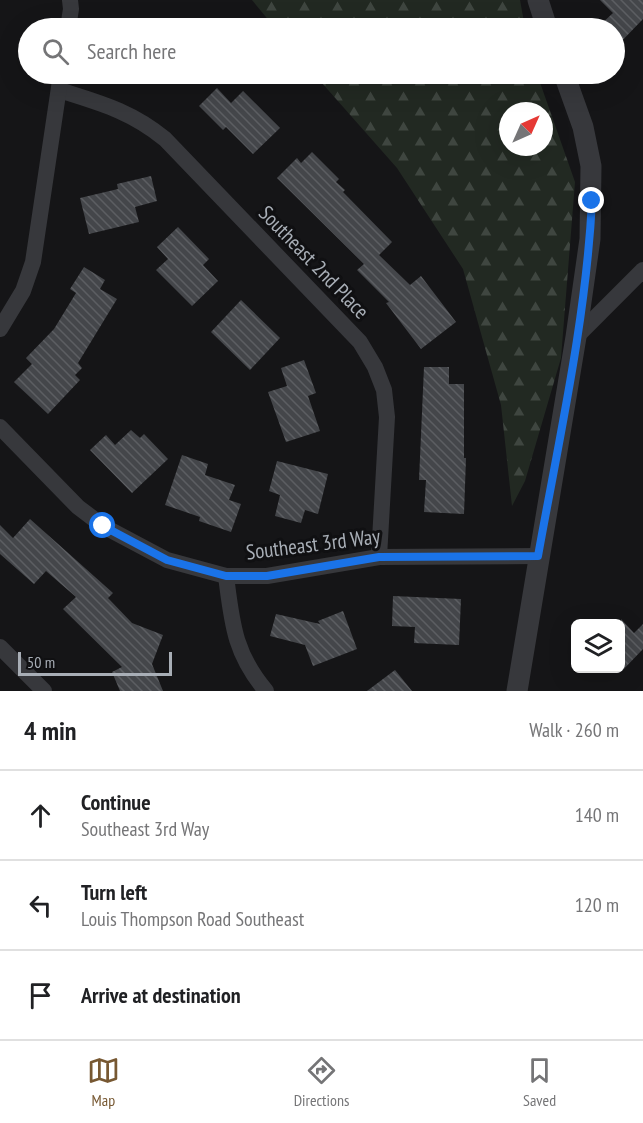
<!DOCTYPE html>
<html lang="en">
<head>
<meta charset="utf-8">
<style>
  :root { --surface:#fff; --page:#f6f6f6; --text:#202124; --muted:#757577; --line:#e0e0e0; --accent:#775832 }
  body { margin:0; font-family:"PT Sans Narrow",sans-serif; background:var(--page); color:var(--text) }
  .controls { position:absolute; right:18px; bottom:18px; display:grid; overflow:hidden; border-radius:9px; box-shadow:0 6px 24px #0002 }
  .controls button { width:54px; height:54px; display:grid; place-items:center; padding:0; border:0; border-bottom:2px solid var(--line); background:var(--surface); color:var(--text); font:30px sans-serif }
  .compass { position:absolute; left:499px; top:102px; width:54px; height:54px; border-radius:50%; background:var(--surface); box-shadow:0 6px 24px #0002; rotate:45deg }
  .scale { position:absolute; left:18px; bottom:15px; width:154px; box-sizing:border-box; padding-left:6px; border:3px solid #a8aeb6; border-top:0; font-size:16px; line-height:21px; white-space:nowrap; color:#a8aeb6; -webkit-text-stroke:4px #101012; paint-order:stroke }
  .stop { position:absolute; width:18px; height:18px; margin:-14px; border:4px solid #1a73e8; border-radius:50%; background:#fff }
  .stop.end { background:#1a73e8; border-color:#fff; box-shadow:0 2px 6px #0008 }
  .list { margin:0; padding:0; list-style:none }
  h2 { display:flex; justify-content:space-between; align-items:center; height:78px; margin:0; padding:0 24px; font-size:26px }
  h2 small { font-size:20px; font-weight:400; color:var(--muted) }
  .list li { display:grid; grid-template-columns:39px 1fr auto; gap:18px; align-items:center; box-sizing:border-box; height:90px; padding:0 24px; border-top:2px solid var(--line) }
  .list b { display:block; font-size:22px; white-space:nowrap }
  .list p { margin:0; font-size:20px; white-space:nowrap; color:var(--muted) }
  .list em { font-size:20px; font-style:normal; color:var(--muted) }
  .icon { flex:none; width:33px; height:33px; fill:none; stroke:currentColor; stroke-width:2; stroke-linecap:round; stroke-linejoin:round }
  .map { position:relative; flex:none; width:643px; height:691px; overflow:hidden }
  .search { position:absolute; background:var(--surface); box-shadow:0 6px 24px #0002; left:18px; right:18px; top:18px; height:66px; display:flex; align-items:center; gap:15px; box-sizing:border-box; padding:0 21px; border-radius:33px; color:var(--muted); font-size:22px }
  .sheet { height:348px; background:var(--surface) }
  nav { display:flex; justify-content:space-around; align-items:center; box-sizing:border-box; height:84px; border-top:2px solid var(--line); background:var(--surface); font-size:16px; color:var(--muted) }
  nav a { display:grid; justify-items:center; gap:3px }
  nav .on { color:var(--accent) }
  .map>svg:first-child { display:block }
</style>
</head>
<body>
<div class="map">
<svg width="643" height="691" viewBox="0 0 643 691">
  <defs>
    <pattern id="forest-firs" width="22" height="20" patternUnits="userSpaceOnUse" patternTransform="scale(1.5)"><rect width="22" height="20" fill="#222922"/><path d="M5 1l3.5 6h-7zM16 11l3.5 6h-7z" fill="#3f4640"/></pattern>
    <pattern id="building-back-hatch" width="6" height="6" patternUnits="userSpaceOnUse" patternTransform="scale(1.5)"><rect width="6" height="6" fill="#44464a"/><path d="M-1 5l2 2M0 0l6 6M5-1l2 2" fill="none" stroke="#5c5e62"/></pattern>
  </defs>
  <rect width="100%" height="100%" fill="#151517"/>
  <!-- forest -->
  <g fill="url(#forest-firs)" fill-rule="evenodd">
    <path d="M 252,0 L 520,0 L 525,28 L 275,28 Z"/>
    <path d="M 314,74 L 537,74 L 575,182 L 561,358 L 525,481 L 512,506 L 501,405 L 463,269 L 397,168 ZM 508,111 L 544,111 L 544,147 L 508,147 Z"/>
  </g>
  <!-- building -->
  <g fill="url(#building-back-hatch)">
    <path d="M 600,0 L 643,0 L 643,19 L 615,48 L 615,28 L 597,28 L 613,13 Z"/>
    <path d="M 217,88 L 231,103 L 243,91 L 280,128 L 253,154 L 226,127 L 223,130 L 199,106 Z"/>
    <path d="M 312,152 L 339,179 L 336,182 L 345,190 L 343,192 L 392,242 L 379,255 L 410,285 L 421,276 L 456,322 L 421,349 L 386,303 L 389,302 L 357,270 L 364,264 L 277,178 L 297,158 L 301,163 Z"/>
    <path d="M 151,176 L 157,201 L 135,207 L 139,222 L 89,234 L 80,198 L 118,189 L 117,184 Z"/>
    <path d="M 178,227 L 209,259 L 203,265 L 218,281 L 192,306 L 156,270 L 168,259 L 157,247 Z"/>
    <path d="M 84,267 L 105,280 L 100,289 L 117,299 L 78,363 L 82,368 L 75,375 L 80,380 L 48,414 L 14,382 L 32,364 L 26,358 L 54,329 L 76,293 L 70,289 Z"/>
    <path d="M 241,300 L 280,338 L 250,370 L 211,332 Z"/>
    <path d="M 304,360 L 316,393 L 308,396 L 320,431 L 286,442 L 268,392 L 287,386 L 281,368 Z"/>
    <path d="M 424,367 L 449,367 L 449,384 L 464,384 L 464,458 L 466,458 L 464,514 L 424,512 L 426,480 L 419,480 Z"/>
    <path d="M 131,430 L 140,438 L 144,434 L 168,459 L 132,493 L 90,450 L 106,435 L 115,445 Z"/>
    <path d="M 182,455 L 208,464 L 205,475 L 235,485 L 229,500 L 241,504 L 231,532 L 199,521 L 200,517 L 165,505 Z"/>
    <path d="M 277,461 L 328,474 L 318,514 L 305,510 L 301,523 L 275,516 L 280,495 L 269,491 Z"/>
    <path d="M 30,519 L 113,593 L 108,598 L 132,623 L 163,635 L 152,664 L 163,691 L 120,691 L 112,672 L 122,667 L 63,609 L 76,597 L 46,571 L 34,584 L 0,554 L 0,525 L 13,538 Z"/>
    <path d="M 393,596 L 461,599 L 459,645 L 414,643 L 415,627 L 392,626 Z"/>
    <path d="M 343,611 L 357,649 L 313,666 L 305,645 L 270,636 L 276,614 L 320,624 L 318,621 Z"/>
    <path d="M 621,619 L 634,633 L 643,624 L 643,649 L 621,672 Z"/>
    <path d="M 395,670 L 412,691 L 367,691 Z"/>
  </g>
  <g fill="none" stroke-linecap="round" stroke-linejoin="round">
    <!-- minor -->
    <g stroke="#37383c" stroke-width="16">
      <path d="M 68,28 L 71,9 L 70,0"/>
      <path d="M 59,90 C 100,103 131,111 165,139 L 360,342 L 375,367 L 384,390 L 387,417 L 379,557"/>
      <path d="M 0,329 L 23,291 L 33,262 L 61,74"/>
      <path d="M 576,337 L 643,270"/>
      <path d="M 0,427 L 78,507 L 103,526 L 167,560 L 226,576 L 267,576 L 379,557 L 538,556"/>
      <path d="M 226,576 C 232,623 234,653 266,691"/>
      <path d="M 0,647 L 44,691"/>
    </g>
    <!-- tertiary -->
    <g stroke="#37383c" stroke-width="21">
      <path d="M 538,0 L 547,28"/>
      <path d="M 517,691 L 576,337 L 590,239 L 591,166 L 583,127 L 564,74"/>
    </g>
  </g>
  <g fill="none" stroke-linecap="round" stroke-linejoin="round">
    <!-- route -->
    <path stroke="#1a73e8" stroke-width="8" d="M 103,526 L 167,560 L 226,576 L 267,576 L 379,557 L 538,556 C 559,439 586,320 592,201"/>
  </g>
  <g text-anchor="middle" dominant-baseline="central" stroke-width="6" stroke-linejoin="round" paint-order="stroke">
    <!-- street labels -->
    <g font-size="21" fill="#a8aeb6" stroke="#101012">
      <text transform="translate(314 262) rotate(46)">Southeast 2nd Place</text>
      <text transform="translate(313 544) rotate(-7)">Southeast 3rd Way</text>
    </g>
  </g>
</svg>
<div class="controls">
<button><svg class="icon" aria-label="layers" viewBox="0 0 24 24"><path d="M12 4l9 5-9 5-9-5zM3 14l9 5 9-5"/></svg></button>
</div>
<svg class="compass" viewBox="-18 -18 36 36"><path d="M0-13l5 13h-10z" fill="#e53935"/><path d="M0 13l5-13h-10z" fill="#757577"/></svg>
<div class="scale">50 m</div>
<div class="stop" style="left:103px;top:526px"></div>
<div class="stop end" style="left:592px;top:201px"></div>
<div class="search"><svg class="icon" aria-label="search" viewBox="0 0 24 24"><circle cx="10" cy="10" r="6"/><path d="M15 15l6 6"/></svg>Search here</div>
</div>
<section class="sheet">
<h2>4 min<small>Walk · 260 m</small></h2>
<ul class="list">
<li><svg class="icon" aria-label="ahead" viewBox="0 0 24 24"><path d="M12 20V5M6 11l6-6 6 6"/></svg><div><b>Continue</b><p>Southeast 3rd Way</p></div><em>140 m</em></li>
<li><svg class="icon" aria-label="left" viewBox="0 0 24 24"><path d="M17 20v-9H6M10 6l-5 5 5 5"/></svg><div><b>Turn left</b><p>Louis Thompson Road Southeast</p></div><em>120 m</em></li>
<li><svg class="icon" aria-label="arrive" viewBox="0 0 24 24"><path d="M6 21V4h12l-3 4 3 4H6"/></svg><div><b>Arrive at destination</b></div></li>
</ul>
</section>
<nav>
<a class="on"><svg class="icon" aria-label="map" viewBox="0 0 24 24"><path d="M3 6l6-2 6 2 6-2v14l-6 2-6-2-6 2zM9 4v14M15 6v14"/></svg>Map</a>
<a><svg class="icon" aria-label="directions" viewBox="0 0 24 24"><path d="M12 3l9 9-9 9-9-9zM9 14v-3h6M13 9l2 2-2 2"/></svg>Directions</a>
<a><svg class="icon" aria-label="saved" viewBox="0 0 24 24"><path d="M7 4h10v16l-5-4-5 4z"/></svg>Saved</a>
</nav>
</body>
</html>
